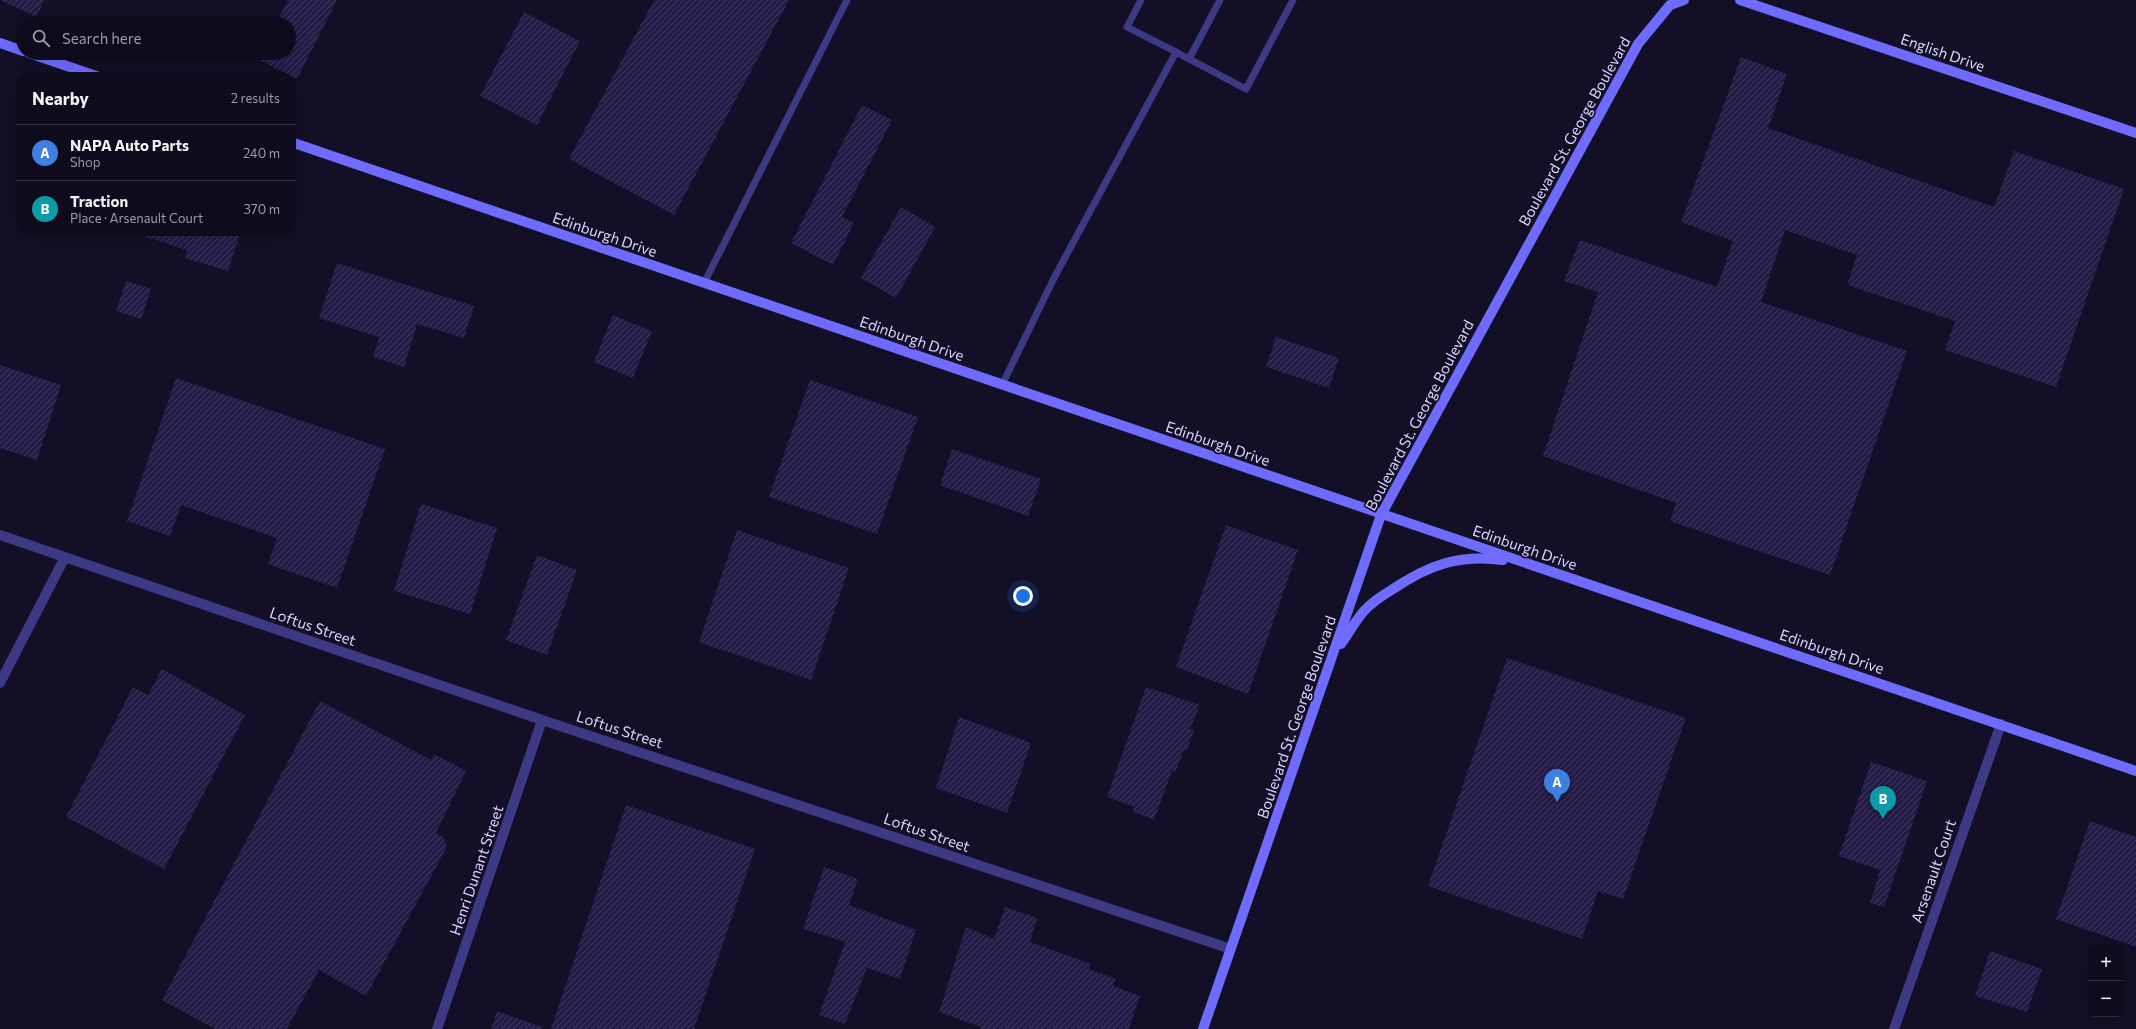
<!DOCTYPE html>
<html lang="en">
<head>
<meta charset="utf-8">
<style>
  :root { --surface:#0e0b1c; --page:#1c1929; --text:#f1f3f6; --muted:#9b9ba3; --line:#2e2b3b; --accent:#00e5ff }
  body { margin:0; font-family:Commissioner,sans-serif; background:var(--page); color:var(--text) }
  .controls { position:absolute; right:12px; bottom:12px; display:grid; overflow:hidden; border-radius:8px; box-shadow:0 4px 16px #0002 }
  .controls button { width:36px; height:36px; display:grid; place-items:center; padding:0; border:0; border-bottom:1px solid var(--line); background:var(--surface); color:var(--text); font:20px sans-serif }
  .you { position:absolute; left:1023px; top:596px; width:14px; height:14px; margin:-10px; border:3px solid #fff; border-radius:50%; background:#1a73e8; box-shadow:0 0 0 6px #1a73e833 }
  .badge { display:grid; place-items:center; width:26px; height:26px; border-radius:50%; background:var(--accent); color:#fff; font-size:13px; font-weight:700 }
  .pin { position:absolute; translate:-50% -33px; filter:drop-shadow(0 1px 2px #0008) }
  .pin::after { content:''; position:absolute; top:21px; width:14px; height:12px; background:inherit; clip-path:polygon(0 0,100% 0,50% 100%) }
  .list { margin:0; padding:0; list-style:none }
  h2 { display:flex; justify-content:space-between; align-items:center; height:52px; margin:0; padding:0 16px; font-size:17px }
  h2 small { font-size:13px; font-weight:400; color:var(--muted) }
  .list li { display:grid; grid-template-columns:26px 1fr auto; gap:12px; align-items:center; box-sizing:border-box; height:56px; padding:0 16px; border-top:1px solid var(--line) }
  .list b { display:block; font-size:15px; white-space:nowrap }
  .list p { margin:0; font-size:13px; white-space:nowrap; color:var(--muted) }
  .list em { font-size:13px; font-style:normal; color:var(--muted) }
  .icon { flex:none; width:22px; height:22px; fill:none; stroke:currentColor; stroke-width:2; stroke-linecap:round; stroke-linejoin:round }
  .map { position:relative; flex:none; width:2136px; height:1029px; overflow:hidden }
  .search { position:absolute; background:var(--surface); box-shadow:0 4px 16px #0002; left:16px; top:16px; width:280px; height:44px; display:flex; align-items:center; gap:10px; box-sizing:border-box; padding:0 14px; border-radius:22px; color:var(--muted); font-size:15px }
  .panel { position:absolute; background:var(--surface); box-shadow:0 4px 16px #0002; left:16px; top:72px; width:280px; height:164px; border-radius:16px }
  .map>svg:first-child { display:block }
</style>
</head>
<body>
<div class="map">
<svg width="2136" height="1029" viewBox="0 0 2136 1029">
  <defs>
    <pattern id="building-hatch" width="6" height="6" patternUnits="userSpaceOnUse"><rect width="6" height="6" fill="#241b47"/><path d="M-1 1l2-2M0 6l6-6M5 7l2-2" fill="none" stroke="#433b63"/></pattern>
  </defs>
  <rect width="100%" height="100%" fill="#130f26"/>
  <!-- building -->
  <g fill="url(#building-hatch)">
    <path d="M 0,0 L 44,0 L 37,17 Z"/>
    <path d="M 288,0 L 337,0 L 297,79 L 246,53 L 289,53 L 289,23 L 276,23 Z"/>
    <path d="M 654,0 L 789,0 L 674,215 L 569,159 Z"/>
    <path d="M 524,12 L 580,41 L 537,125 L 480,96 Z"/>
    <path d="M 1741,57 L 1787,74 L 1768,128 L 1994,207 L 2014,151 L 2124,189 L 2056,387 L 1945,350 L 1955,321 L 1847,285 L 1857,255 L 1785,230 L 1761,302 L 1907,351 L 1830,575 L 1670,521 L 1676,503 L 1543,456 L 1598,292 L 1564,281 L 1580,240 L 1717,287 L 1733,241 L 1681,222 Z"/>
    <path d="M 862,105 L 892,120 L 842,217 L 854,223 L 833,265 L 791,243 Z"/>
    <path d="M 901,207 L 935,227 L 896,298 L 861,278 Z"/>
    <path d="M 138,231 L 241,231 L 228,271 L 185,258 L 187,250 L 137,234 Z"/>
    <path d="M 337,263 L 474,306 L 464,338 L 417,324 L 404,367 L 373,357 L 379,337 L 319,318 Z"/>
    <path d="M 126,281 L 151,289 L 141,319 L 116,311 Z"/>
    <path d="M 613,315 L 652,331 L 633,378 L 594,362 Z"/>
    <path d="M 1276,337 L 1339,358 L 1329,388 L 1266,367 Z"/>
    <path d="M 0,365 L 61,385 L 37,460 L 0,448 Z"/>
    <path d="M 176,378 L 385,449 L 337,588 L 268,564 L 277,538 L 181,505 L 170,536 L 127,521 Z"/>
    <path d="M 810,380 L 918,417 L 877,534 L 769,497 Z"/>
    <path d="M 952,449 L 1041,479 L 1028,516 L 940,485 Z"/>
    <path d="M 421,504 L 497,528 L 470,614 L 394,591 Z"/>
    <path d="M 1226,525 L 1298,550 L 1248,694 L 1176,667 Z"/>
    <path d="M 737,530 L 849,568 L 811,680 L 699,642 Z"/>
    <path d="M 537,555 L 577,570 L 547,655 L 506,640 Z"/>
    <path d="M 1507,658 L 1686,718 L 1623,899 L 1598,891 L 1582,939 L 1428,886 Z"/>
    <path d="M 162,669 L 245,715 L 164,869 L 66,817 L 133,687 L 148,695 Z"/>
    <path d="M 1146,687 L 1200,705 L 1190,729 L 1194,730 L 1187,751 L 1184,750 L 1175,773 L 1172,771 L 1154,820 L 1133,812 L 1135,807 L 1107,797 Z"/>
    <path d="M 320,701 L 431,760 L 434,754 L 466,771 L 436,833 L 444,838 L 447,847 L 366,996 L 319,970 L 287,1029 L 215,1029 L 162,1000 Z"/>
    <path d="M 959,717 L 1031,743 L 1007,813 L 936,788 Z"/>
    <path d="M 1871,762 L 1927,781 L 1884,907 L 1870,903 L 1880,870 L 1839,856 Z"/>
    <path d="M 626,805 L 755,849 L 694,1029 L 551,1029 Z"/>
    <path d="M 2090,821 L 2136,837 L 2136,947 L 2056,919 Z"/>
    <path d="M 824,867 L 858,879 L 849,905 L 916,930 L 900,979 L 867,968 L 845,1024 L 819,1015 L 845,942 L 803,929 Z"/>
    <path d="M 1005,907 L 1037,918 L 1030,942 L 1091,964 L 1089,969 L 1116,979 L 1113,986 L 1140,996 L 1129,1029 L 980,1029 L 981,1027 L 939,1012 L 966,927 L 994,939 Z"/>
    <path d="M 1990,951 L 2042,969 L 2027,1012 L 1975,996 Z"/>
    <path d="M 497,1011 L 542,1027 L 541,1029 L 491,1029 Z"/>
  </g>
  <g fill="none" stroke-linecap="round" stroke-linejoin="round">
    <!-- lane -->
    <g stroke="#3d3a85" stroke-width="7">
      <path d="M 1141,0 L 1127,27 L 1176,52"/>
      <path d="M 1189,59 L 1220,0"/>
      <path d="M 704,283 L 847,0"/>
      <path d="M 1002,385 L 1054,278 L 1176,52 L 1246,89 L 1293,0"/>
    </g>
    <!-- street -->
    <g stroke="#3d3a85" stroke-width="10">
      <path d="M 0,535 L 542,720 L 1231,949"/>
      <path d="M 0,683 L 65,557"/>
      <path d="M 437,1029 L 542,720"/>
      <path d="M 1894,1029 L 2001,724"/>
    </g>
    <!-- secondary -->
    <g stroke="#6f6bff" stroke-width="10">
      <path d="M 1740,0 L 2136,133"/>
      <path d="M 0,43 L 23,51"/>
      <path d="M 29,53 L 99,77"/>
      <path d="M 291,142 L 2136,771"/>
      <path d="M 1341,644 C 1349,633 1355,621 1364,611 C 1372,602 1383,595 1393,589 C 1429,565 1459,554 1503,560"/>
      <path d="M 1203,1029 L 1381,515 L 1638,44 L 1670,5 L 1684,0"/>
    </g>
  </g>
  <g text-anchor="middle" dominant-baseline="central" stroke-width="3.5" stroke-linejoin="round" paint-order="stroke">
    <!-- street labels -->
    <g font-size="15" fill="#d9d4ff" stroke="#130f26">
      <text transform="translate(1943 52) rotate(19)">English Drive</text>
      <text transform="translate(1574 131) rotate(-61)">Boulevard St. George Boulevard</text>
      <text transform="translate(605 234) rotate(19)">Edinburgh Drive</text>
      <text transform="translate(912 338) rotate(19)">Edinburgh Drive</text>
      <text transform="translate(1419 415) rotate(-62)">Boulevard St. George Boulevard</text>
      <text transform="translate(1218 443) rotate(19)">Edinburgh Drive</text>
      <text transform="translate(1525 547) rotate(19)">Edinburgh Drive</text>
      <text transform="translate(313 626) rotate(19)">Loftus Street</text>
      <text transform="translate(1832 651) rotate(19)">Edinburgh Drive</text>
      <text transform="translate(1296 717) rotate(-71)">Boulevard St. George Boulevard</text>
      <text transform="translate(620 729) rotate(18)">Loftus Street</text>
      <text transform="translate(927 832) rotate(19)">Loftus Street</text>
      <text transform="translate(476 870) rotate(-71)">Henri Dunant Street</text>
      <text transform="translate(1933 871) rotate(-71)">Arsenault Court</text>
    </g>
  </g>
</svg>
<div class="controls">
<button>+</button>
<button>−</button>
</div>
<div class="you"></div>
<div class="pin badge" style="left:1557px;top:802px;background:#3f7fe0">A</div>
<div class="pin badge" style="left:1883px;top:819px;background:#0f9aa8">B</div>
<div class="search"><svg class="icon" aria-label="search" viewBox="0 0 24 24"><circle cx="10" cy="10" r="6"/><path d="M15 15l6 6"/></svg>Search here</div>
<section class="panel">
<h2>Nearby<small>2 results</small></h2>
<ul class="list">
<li><span class="badge" style="background:#3f7fe0">A</span><div><b>NAPA Auto Parts</b><p>Shop</p></div><em>240 m</em></li>
<li><span class="badge" style="background:#0f9aa8">B</span><div><b>Traction</b><p>Place · Arsenault Court</p></div><em>370 m</em></li>
</ul>
</section>
</div>
</body>
</html>
